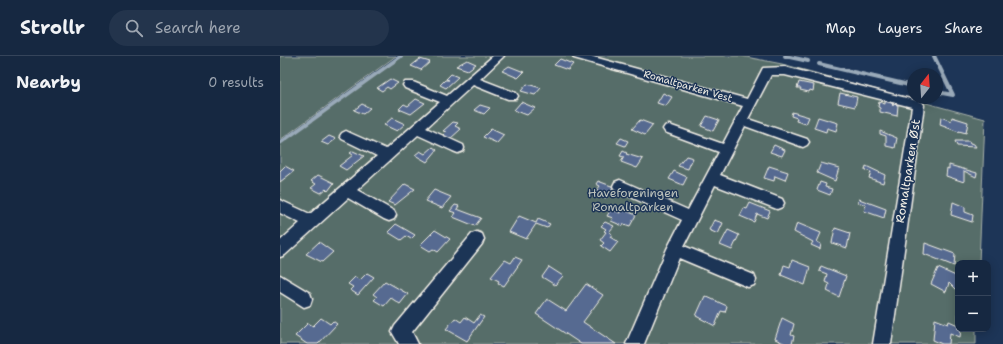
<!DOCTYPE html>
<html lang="en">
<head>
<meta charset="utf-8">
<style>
  :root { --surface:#162841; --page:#23344c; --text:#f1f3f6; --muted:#9ea6b1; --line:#35445a }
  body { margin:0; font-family:"Shantell Sans",sans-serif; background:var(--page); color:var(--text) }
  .controls { position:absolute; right:12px; bottom:12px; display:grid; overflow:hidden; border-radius:8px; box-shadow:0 2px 10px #0003 }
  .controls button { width:36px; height:36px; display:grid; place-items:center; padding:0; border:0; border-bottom:1px solid var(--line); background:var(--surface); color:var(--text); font:20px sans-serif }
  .compass { position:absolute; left:627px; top:12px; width:36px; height:36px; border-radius:50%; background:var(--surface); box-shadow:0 2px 10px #0003; rotate:17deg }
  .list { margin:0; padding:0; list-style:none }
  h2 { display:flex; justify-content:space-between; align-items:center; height:52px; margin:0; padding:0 16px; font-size:17px }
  h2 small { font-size:13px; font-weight:400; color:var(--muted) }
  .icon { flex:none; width:22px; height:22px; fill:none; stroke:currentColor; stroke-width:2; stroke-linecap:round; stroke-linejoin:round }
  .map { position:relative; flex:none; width:723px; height:288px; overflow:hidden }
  header { display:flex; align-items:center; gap:24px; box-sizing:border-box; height:56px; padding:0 20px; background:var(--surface); border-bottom:1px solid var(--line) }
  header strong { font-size:19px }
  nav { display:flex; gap:22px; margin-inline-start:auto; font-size:14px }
  .search { width:280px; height:36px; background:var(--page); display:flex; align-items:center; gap:10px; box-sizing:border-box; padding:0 14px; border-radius:22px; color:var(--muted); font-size:15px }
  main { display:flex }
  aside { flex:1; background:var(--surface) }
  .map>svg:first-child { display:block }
</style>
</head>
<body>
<header>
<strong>Strollr</strong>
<div class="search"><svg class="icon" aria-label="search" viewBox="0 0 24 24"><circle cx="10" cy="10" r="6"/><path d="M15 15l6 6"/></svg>Search here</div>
<nav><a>Map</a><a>Layers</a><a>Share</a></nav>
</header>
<main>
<aside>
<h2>Nearby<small>0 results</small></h2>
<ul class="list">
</ul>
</aside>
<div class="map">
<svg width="723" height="288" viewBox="0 0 723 288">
  <rect width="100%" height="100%" fill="#1d3557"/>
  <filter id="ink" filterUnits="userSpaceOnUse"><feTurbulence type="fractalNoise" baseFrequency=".025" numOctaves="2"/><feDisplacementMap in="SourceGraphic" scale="8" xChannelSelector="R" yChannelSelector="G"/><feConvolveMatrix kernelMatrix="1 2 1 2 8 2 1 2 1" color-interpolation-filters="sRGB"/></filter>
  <g filter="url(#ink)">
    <!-- green -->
    <g fill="#576d69" stroke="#a6afa8">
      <path d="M 0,0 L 116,0 L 0,84 Z"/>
      <path d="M 123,0 L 461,0 L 502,8 L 705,63 L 699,207 L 678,207 L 678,273 L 696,273 L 696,288 L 0,288 L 0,87 Z"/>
    </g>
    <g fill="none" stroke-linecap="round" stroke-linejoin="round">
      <!-- stream -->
      <g stroke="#9aaab9" stroke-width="4">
        <path d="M 505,0 L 528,5"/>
        <path d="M 654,0 L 673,39 L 657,36"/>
        <path d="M 539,8 L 633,30"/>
        <path d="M 0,87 L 121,0"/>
      </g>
    </g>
    <!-- building -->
    <g fill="#566b91" stroke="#f4f1e8">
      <path d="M 140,3 L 150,6 L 141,14 L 131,10 Z"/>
      <path d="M 280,3 L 293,8 L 288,14 L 274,9 Z"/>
      <path d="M 187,4 L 196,8 L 188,14 L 176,10 Z"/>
      <path d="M 229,10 L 244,16 L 238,22 L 222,15 Z"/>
      <path d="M 171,18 L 178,21 L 166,32 L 160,29 L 165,24 L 169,24 L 166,23 Z"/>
      <path d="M 110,23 L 118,27 L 110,33 L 107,31 L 102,35 L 97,32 Z"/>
      <path d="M 519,26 L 534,29 L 533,35 L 530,34 L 529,36 L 520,34 L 521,32 L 517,32 Z"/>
      <path d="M 247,28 L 261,32 L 255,39 L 241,35 Z"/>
      <path d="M 383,37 L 392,41 L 386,50 L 377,47 Z"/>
      <path d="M 560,37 L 577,41 L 575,51 L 558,47 Z"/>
      <path d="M 136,43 L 145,47 L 131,58 L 119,53 L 124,48 L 128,50 Z"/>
      <path d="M 605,45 L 612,47 L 613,50 L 613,48 L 618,49 L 617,60 L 600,56 L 600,52 L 598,51 L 599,46 L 605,48 Z"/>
      <path d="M 241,46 L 255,52 L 247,59 L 234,54 Z"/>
      <path d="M 82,48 L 90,52 L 83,58 L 74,54 Z"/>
      <path d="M 200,49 L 210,52 L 204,58 L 194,54 Z"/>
      <path d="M 512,56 L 529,61 L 526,68 L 516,65 L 517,62 L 511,60 Z"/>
      <path d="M 427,60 L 439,64 L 433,75 L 421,70 Z"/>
      <path d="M 538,61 L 558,67 L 556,75 L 547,72 L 546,76 L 534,72 Z"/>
      <path d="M 661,61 L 671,65 L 672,61 L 688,66 L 686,77 L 679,75 L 679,76 L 660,69 Z"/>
      <path d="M 112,62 L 125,68 L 117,75 L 104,69 Z"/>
      <path d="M 360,64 L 373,69 L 365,79 L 352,73 Z"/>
      <path d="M 173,66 L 178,67 L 175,70 L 181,73 L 170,83 L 162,80 L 166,76 L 163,75 Z"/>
      <path d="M 211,73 L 224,79 L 217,87 L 203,81 Z"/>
      <path d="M 600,75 L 617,82 L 615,92 L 606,90 L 606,80 L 600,78 Z"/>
      <path d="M 49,80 L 56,83 L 48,89 L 41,86 Z"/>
      <path d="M 341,82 L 348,85 L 345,90 L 337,87 Z"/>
      <path d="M 675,85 L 689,85 L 690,87 L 694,88 L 696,91 L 677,90 Z"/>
      <path d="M 494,89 L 505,94 L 502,100 L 490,96 Z"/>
      <path d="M 153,91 L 157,94 L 147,106 L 135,99 L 140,95 L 145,98 Z"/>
      <path d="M 73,95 L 84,100 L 66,114 L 59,110 L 73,99 L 70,97 Z"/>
      <path d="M 343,95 L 347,97 L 346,98 L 363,103 L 357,112 L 341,106 L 344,101 L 340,100 Z"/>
      <path d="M 406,100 L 413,102 L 408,113 L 398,110 Z"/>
      <path d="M 541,107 L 559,112 L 555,125 L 537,117 Z"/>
      <path d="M 669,109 L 697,117 L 696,121 L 684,115 L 684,126 L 666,120 L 667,112 L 669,113 Z"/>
      <path d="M 5,110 L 14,115 L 0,126 L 0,115 Z"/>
      <path d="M 489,110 L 508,116 L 505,124 L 495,120 L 494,125 L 484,122 Z"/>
      <path d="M 586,110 L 605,119 L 603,127 L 589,122 L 591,116 L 585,114 Z"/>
      <path d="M 394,115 L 407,121 L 403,129 L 389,123 Z"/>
      <path d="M 38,119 L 54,127 L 48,135 L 46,133 L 41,137 L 31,132 L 36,128 L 31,125 Z"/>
      <path d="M 318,125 L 334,131 L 326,142 L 315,137 L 320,130 L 316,128 Z"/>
      <path d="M 540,126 L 546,128 L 545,131 L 552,133 L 550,139 L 537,134 Z"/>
      <path d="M 125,128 L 135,133 L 115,149 L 108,146 Z"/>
      <path d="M 154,134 L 171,141 L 162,152 L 145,145 Z"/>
      <path d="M 579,143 L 606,153 L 604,162 L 584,155 L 586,149 L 578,146 Z"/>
      <path d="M 673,146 L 685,151 L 685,156 L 693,159 L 692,166 L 671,159 Z"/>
      <path d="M 470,147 L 490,155 L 487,162 L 477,158 L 474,166 L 460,160 L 464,152 L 467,153 Z"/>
      <path d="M 175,149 L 179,150 L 177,153 L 201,162 L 195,170 L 173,161 L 176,157 L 170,155 Z"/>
      <path d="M 331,153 L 340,157 L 342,153 L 356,159 L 350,170 L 344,168 L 343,170 L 331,165 L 333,162 L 327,160 Z"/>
      <path d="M 239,160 L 256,167 L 258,163 L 270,168 L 267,172 L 256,168 L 246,183 L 229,176 Z"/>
      <path d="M 434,164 L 443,167 L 438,178 L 429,174 Z"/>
      <path d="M 325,166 L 334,170 L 329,176 L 332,178 L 330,181 L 338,186 L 330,196 L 321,190 L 324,187 L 320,184 L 326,176 L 324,175 L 326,173 L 321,170 Z"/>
      <path d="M 517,167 L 541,177 L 537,186 L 541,188 L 540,193 L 531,189 L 533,186 L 514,176 Z"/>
      <path d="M 116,168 L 135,179 L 131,183 L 126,180 L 121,184 L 108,176 Z"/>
      <path d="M 555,172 L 570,177 L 567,192 L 552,187 Z"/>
      <path d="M 155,174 L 170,183 L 158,196 L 153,193 L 150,195 L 140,189 Z"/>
      <path d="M 448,174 L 459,179 L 452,194 L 440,189 Z"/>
      <path d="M 39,186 L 53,196 L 42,206 L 26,198 Z"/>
      <path d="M 645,187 L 675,198 L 674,210 L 644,198 Z"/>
      <path d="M 235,201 L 242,204 L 224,230 L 218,227 L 219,225 L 211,221 L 225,204 L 231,207 Z"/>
      <path d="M 512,204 L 530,211 L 525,229 L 501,219 L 504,209 L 510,211 Z"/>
      <path d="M 541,210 L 566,220 L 559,241 L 547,235 L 549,228 L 545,226 L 547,218 L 539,215 Z"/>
      <path d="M 269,211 L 283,220 L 275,229 L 262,221 Z"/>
      <path d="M 658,212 L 678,221 L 678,233 L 675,233 L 669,227 L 666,236 L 651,228 Z"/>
      <path d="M 87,217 L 94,221 L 78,239 L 70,234 L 73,231 L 68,228 L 75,221 L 80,224 Z"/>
      <path d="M 105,225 L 128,238 L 120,248 L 111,242 L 104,250 L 94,244 L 97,241 L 93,238 Z"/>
      <path d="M 306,228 L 323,239 L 303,266 L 336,288 L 301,288 L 256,258 L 267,243 L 286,255 Z"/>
      <path d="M 425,240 L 447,250 L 445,256 L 441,255 L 435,270 L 416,260 Z"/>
      <path d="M 200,259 L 204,261 L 187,285 L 166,273 L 175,262 L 181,266 L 185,261 L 194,267 Z"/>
      <path d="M 41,262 L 50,268 L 53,265 L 57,268 L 38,288 L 27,288 L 15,280 L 28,267 L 33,270 Z"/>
      <path d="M 502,262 L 514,268 L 511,279 L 514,280 L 512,288 L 506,288 L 495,283 Z"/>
      <path d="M 655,263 L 668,268 L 669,265 L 678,269 L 678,273 L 681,273 L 680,281 L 670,277 L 669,288 L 662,288 L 653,284 Z"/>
    </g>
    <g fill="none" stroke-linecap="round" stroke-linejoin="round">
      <defs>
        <g id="minor">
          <path d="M 213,0 L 224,0 L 200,23 L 236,37 L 238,40 L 236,43 L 228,43 L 193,29 L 146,72 L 183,89 L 184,92 L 183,95 L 178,97 L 173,95 L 138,79 L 77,134 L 114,155 L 116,159 L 114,163 L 109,165 L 104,163 L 68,142 L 5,199 L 0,201 L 0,185 L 20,167 L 0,157 L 0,144 L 30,158 L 97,100 L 62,83 L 60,80 L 62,77 L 66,75 L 70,77 L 106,93 L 160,46 L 125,32 L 123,29 L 125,26 L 133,26 L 167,40 Z"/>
          <path d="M 293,0 L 310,0 L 467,43 L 483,12 L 505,11 L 642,46 L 644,49 L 611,288 L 593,288 L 632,51 L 505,19 L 491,19 L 468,63 L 527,83 L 529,86 L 527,89 L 523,91 L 465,70 L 440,119 L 502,143 L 504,147 L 502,151 L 497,153 L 435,129 L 404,190 L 474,219 L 476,224 L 474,229 L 468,231 L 399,202 L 364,288 L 346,288 L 387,193 L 402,164 L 335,134 L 333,130 L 335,126 L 340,124 L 408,154 L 439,96 L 385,76 L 383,73 L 385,70 L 389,69 L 443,88 L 463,50 L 294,2 Z"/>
          <path d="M 197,176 L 202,178 L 204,183 L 202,188 L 132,276 L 138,288 L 119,288 L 112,276 L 115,270 L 192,178 Z"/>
          <path d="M 0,219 L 30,237 L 32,243 L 30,249 L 24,251 L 0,236 Z"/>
        </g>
      </defs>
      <!-- minor casing -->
      <use href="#minor" stroke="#f4f1e8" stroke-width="3"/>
      <!-- minor -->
      <use href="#minor" fill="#1d3557" fill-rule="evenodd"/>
    </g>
  </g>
  <g text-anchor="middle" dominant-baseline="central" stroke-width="3" stroke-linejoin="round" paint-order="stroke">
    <!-- far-street labels -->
    <g font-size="10" fill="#f4f1e8" stroke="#1d3557">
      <text transform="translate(408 30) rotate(16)">Romaltparken Vest</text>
    </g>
    <!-- street labels -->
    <g font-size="12" fill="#f4f1e8" stroke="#1d3557">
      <text transform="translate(628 115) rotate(-81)">Romaltparken Øst</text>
    </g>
    <!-- park labels -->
    <g font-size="12" fill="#bdc3bc" stroke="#1d3557">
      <text x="353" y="137">Haveforeningen<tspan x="353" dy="14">Romaltparken</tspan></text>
    </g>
  </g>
</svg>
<div class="controls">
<button>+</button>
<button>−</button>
</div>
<svg class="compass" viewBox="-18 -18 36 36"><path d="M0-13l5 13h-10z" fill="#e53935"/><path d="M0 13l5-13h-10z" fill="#9ea6b1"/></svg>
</div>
</main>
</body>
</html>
